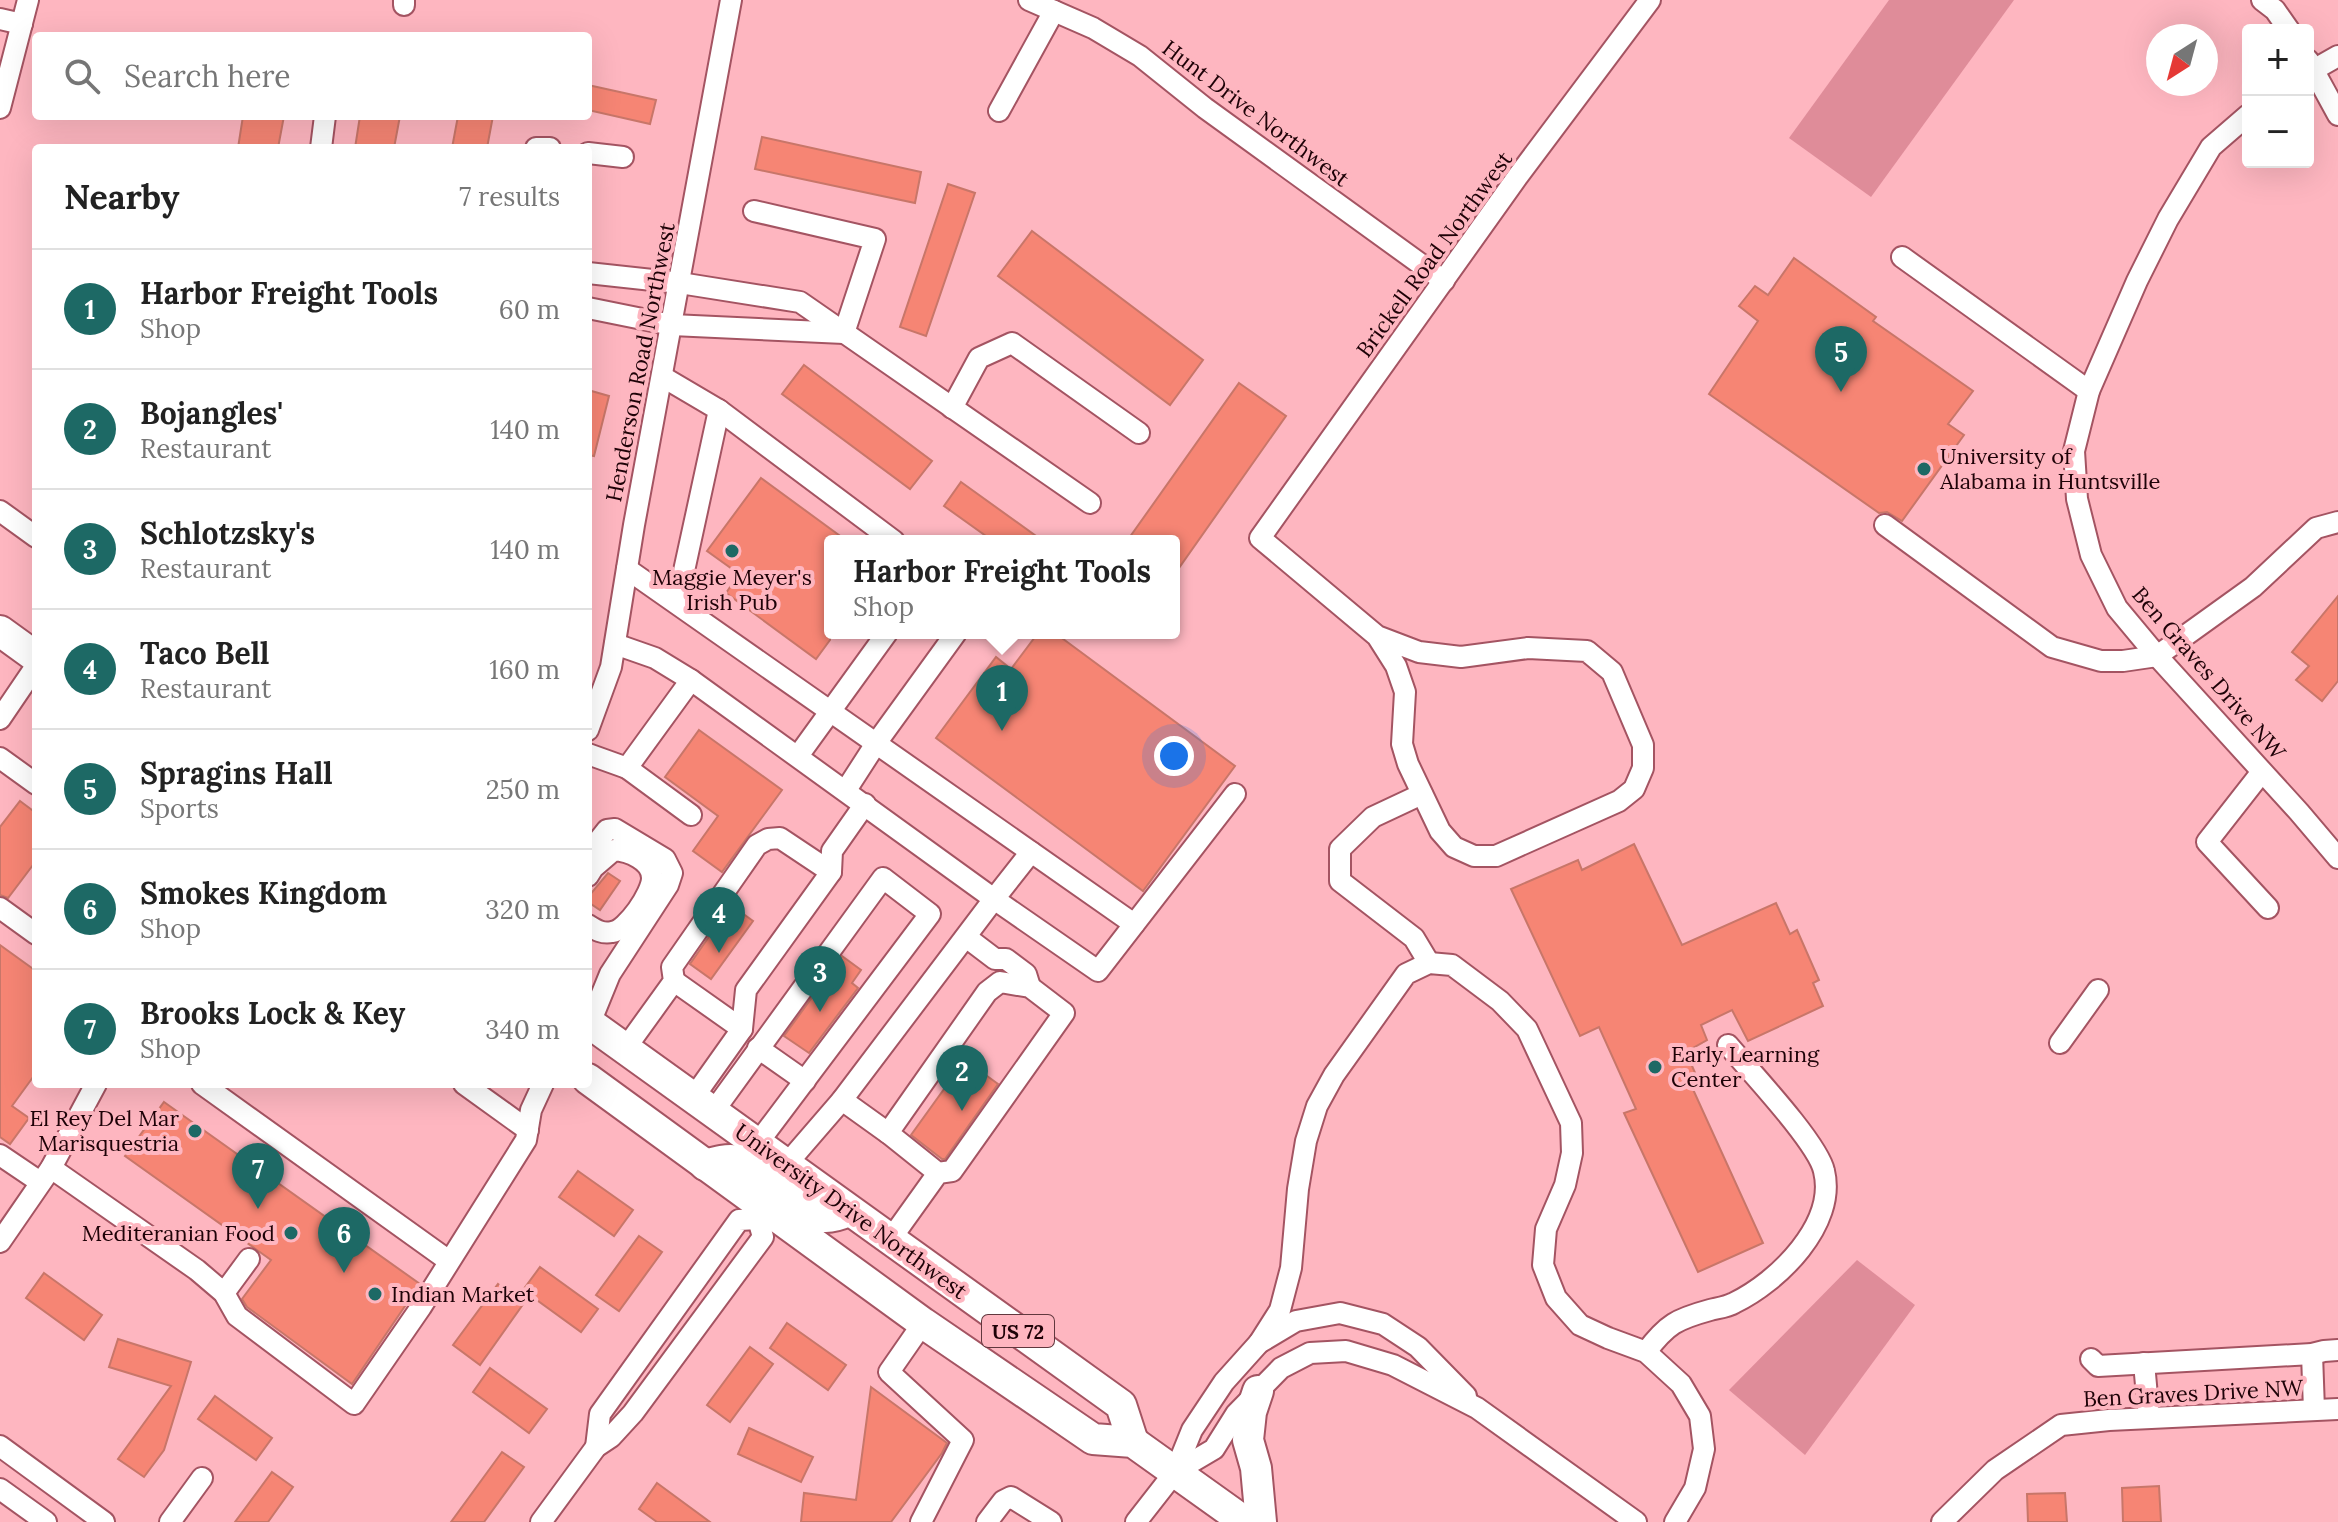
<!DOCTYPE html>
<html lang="en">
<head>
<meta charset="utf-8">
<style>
  :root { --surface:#fff; --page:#f2f2f2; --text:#222; --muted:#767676; --line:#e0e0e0; --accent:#1d6965 }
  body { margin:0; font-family:Lora,serif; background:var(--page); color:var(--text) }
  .controls { position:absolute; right:24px; top:24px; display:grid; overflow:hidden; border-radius:8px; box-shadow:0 8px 32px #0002 }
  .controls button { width:72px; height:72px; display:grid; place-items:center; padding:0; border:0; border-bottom:2px solid var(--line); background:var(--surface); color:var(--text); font:40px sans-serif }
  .compass { position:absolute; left:2146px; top:24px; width:72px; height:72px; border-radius:50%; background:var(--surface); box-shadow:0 8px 32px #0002; rotate:216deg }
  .you { position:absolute; left:1174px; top:756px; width:28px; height:28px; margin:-20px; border:6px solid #fff; border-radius:50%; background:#1a73e8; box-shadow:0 0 0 12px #1a73e833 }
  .badge { display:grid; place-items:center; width:52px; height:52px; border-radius:50%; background:var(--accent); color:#fff; font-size:26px; font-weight:700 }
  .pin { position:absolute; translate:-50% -66px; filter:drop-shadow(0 2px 4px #0008) }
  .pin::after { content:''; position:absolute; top:42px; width:28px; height:24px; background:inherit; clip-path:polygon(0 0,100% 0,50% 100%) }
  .popup { position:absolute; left:824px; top:535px; width:356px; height:104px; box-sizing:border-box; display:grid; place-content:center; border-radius:8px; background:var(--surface); filter:drop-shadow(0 2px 6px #0005); font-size:26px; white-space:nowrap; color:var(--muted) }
  .popup b { font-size:30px; color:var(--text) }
  .popup::after { content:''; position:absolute; left:50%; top:100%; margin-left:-16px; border:16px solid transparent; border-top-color:var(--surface) }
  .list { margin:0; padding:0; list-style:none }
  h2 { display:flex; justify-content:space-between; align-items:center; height:104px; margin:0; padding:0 32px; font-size:34px }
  h2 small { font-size:26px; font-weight:400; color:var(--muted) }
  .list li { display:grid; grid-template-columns:52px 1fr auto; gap:24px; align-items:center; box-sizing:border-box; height:120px; padding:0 32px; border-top:2px solid var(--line) }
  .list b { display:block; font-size:30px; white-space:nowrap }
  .list p { margin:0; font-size:26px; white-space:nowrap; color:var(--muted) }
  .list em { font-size:26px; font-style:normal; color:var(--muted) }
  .icon { flex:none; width:44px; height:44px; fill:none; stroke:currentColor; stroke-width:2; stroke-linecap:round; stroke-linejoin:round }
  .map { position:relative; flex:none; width:2338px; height:1522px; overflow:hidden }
  .search { position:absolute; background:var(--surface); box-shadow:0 8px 32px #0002; left:32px; top:32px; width:560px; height:88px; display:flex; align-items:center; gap:20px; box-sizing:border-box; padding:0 28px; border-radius:8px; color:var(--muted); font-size:30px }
  .panel { position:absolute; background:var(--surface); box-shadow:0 8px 32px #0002; left:32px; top:144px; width:560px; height:944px; border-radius:8px }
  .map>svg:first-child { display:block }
</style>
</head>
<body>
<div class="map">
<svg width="2338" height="1522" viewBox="0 0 2338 1522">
  <rect width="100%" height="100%" fill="#feb6c0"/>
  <!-- green -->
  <g fill="#df8c99">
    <path d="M 1889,0 L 2014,0 L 1871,197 L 1789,138 Z"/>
    <path d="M 1857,1260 L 1915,1305 L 1805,1455 L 1729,1390 Z"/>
  </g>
  <!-- building -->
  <g fill="#f68574" stroke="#c87669" stroke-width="2">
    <path d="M 588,85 L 656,100 L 650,124 L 588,110 Z"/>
    <path d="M 243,116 L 284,116 L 278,148 L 238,148 Z"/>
    <path d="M 360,116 L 400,116 L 394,148 L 355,148 Z"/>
    <path d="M 458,116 L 493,116 L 487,148 L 452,148 Z"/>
    <path d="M 762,137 L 921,172 L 915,203 L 755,169 Z"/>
    <path d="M 948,184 L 975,193 L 926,336 L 900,327 Z"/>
    <path d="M 1032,231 L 1203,360 L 1170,405 L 998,276 Z"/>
    <path d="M 1794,258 L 1876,317 L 1873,321 L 1973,391 L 1948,424 L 1964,435 L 1902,521 L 1887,512 L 1879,513 L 1709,394 L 1758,321 L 1739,306 L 1755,286 L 1768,295 Z"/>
    <path d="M 804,365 L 932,461 L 910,489 L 782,394 Z"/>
    <path d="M 1239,383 L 1286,416 L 1174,575 L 1174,541 L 1127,541 Z"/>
    <path d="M 588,390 L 609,396 L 594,456 L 588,455 Z"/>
    <path d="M 761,478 L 847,541 L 830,541 L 830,640 L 816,659 L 726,593 L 739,574 L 707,551 Z"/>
    <path d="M 961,482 L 1043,541 L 993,541 L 944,506 Z"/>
    <path d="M 2338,596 L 2338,681 L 2322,701 L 2296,680 L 2309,666 L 2292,652 Z"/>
    <path d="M 1038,633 L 1055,633 L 1235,766 L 1143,891 L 936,738 L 996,657 L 1011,669 Z"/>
    <path d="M 699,730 L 782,790 L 722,872 L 693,851 L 718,816 L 665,777 Z"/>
    <path d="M 20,801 L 36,813 L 36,861 L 8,898 L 0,895 L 0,827 Z"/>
    <path d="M 1634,844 L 1682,945 L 1776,903 L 1790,934 L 1797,930 L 1819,980 L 1813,983 L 1823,1006 L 1748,1041 L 1732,1010 L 1701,1025 L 1707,1040 L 1686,1052 L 1699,1082 L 1691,1085 L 1763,1243 L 1698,1272 L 1624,1113 L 1636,1109 L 1599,1027 L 1580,1036 L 1511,889 L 1578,860 L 1582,870 Z"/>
    <path d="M 608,873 L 620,881 L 600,910 L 588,902 L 588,897 Z"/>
    <path d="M 731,905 L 753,921 L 711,979 L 690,964 Z"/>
    <path d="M 0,945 L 36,971 L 36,1073 L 12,1106 L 29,1118 L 10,1144 L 0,1137 Z"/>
    <path d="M 842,956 L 861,970 L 852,983 L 858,988 L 809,1053 L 784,1036 Z"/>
    <path d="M 965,1060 L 998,1084 L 945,1159 L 942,1159 L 911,1135 Z"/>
    <path d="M 164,1102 L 420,1284 L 352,1384 L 247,1307 L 242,1299 L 271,1260 L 125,1156 Z"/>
    <path d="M 578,1171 L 633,1210 L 614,1236 L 559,1197 Z"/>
    <path d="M 639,1236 L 662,1252 L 619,1311 L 596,1295 Z"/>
    <path d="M 540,1267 L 598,1309 L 581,1332 L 523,1290 Z"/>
    <path d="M 44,1273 L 102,1315 L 84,1340 L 26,1298 Z"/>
    <path d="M 498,1284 L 524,1303 L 480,1365 L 453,1345 Z"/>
    <path d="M 787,1323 L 846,1365 L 828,1390 L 770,1348 Z"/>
    <path d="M 118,1339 L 191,1362 L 164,1450 L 144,1477 L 118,1459 L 171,1386 L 109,1367 Z"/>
    <path d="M 750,1347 L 773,1364 L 730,1422 L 707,1405 Z"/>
    <path d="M 490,1368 L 547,1409 L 529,1433 L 473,1392 Z"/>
    <path d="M 871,1387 L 947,1443 L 942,1453 L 891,1522 L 801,1522 L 804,1493 L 856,1500 Z"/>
    <path d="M 215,1396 L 272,1438 L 256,1460 L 198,1419 Z"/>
    <path d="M 749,1428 L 813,1457 L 801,1482 L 738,1454 Z"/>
    <path d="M 502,1452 L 524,1467 L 484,1522 L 451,1522 Z"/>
    <path d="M 272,1472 L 293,1487 L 268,1522 L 235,1522 Z"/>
    <path d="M 657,1483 L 710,1522 L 657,1522 L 639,1509 Z"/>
    <path d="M 2159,1486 L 2161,1522 L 2123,1522 L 2122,1488 Z"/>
    <path d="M 2065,1493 L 2067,1522 L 2028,1522 L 2027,1494 Z"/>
  </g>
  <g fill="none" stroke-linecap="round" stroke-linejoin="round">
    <defs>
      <g id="minor">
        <path d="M 1029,0 L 1093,28 L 1140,56 L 1205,108 L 1444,281"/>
        <path d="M 2262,0 L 2275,10 L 2289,30"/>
        <path d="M 404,5 L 404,0"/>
        <path d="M 0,19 L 22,24"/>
        <path d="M 2308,60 L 2338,115"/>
        <path d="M 2308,73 L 2338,56"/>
        <path d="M 0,108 L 28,0"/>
        <path d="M 999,111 L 1054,11"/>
        <path d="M 2248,115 L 2211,147 L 2168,219 L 2137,281 L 2089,391 L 2074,451 L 2077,499 L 2091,555 L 2117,608 L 2157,656 L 2299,812 L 2338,858"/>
        <path d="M 321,148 L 325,116"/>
        <path d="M 536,148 L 550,148"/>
        <path d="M 588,153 L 623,157"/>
        <path d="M 1902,257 L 2089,391"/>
        <path d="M 588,273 L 680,283 L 800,302 L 1090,503"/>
        <path d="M 588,308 L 672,325 L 844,333 L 875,239 L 754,211"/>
        <path d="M 663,377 L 719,410 L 677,603"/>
        <path d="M 952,408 L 979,358 L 1012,343 L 1139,433"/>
        <path d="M 719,410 L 894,541"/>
        <path d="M 0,511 L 36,537"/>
        <path d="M 1885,525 L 2052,647 L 2101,661 L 2123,661 L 2157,656 L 2253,587 L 2316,528 L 2338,522"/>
        <path d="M 627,569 L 1134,924"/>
        <path d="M 1377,636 L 1419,652 L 1461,657 L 1528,648 L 1587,651 L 1612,672 L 1643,745 L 1643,768 L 1634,789 L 1619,801 L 1496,856 L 1474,856 L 1454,847 L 1440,831 L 1408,764 L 1402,744 L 1405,692 L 1396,666 L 1377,636 L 1260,538 L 1518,176 L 1650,0"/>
        <path d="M 615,644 L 655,658 L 691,680 L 994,899 L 842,1100 L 785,1166"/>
        <path d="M 0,719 L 36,666"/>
        <path d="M 588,730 L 611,667 L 634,525 L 731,0"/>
        <path d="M 588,754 L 627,768 L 691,680"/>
        <path d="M 798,756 L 887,633"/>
        <path d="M 0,758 L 36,784"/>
        <path d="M 627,768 L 691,815"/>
        <path d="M 2261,773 L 2207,842 L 2268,908"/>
        <path d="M 846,790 L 877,742 L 956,633"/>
        <path d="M 1422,794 L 1373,817 L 1340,849 L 1340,881 L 1414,938 L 1429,963"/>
        <path d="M 1031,852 L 994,899 L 1098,971 L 1235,794"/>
        <path d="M 588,854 L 607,830 L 615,829 L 665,859 L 672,873 L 668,885 L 610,974 L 590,1023"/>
        <path d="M 588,876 L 593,868 L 614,850 C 628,851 652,860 652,878 C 652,893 627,930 612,932 C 602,934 596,930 588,925"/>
        <path d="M 0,908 L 36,934"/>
        <path d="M 966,937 L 995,959 L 1006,959 L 1026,974 L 1030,987"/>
        <path d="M 674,981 L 742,1029"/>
        <path d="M 2060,1043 L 2098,990"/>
        <path d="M 758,1048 L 805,1081"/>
        <path d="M 625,1049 L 674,981 L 672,967 L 757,845 L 768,839 L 780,838 L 831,872"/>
        <path d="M 202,1084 L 449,1261"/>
        <path d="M 464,1084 L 528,1130"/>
        <path d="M 693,1098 L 742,1029 L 746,990 L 831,872 L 832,851 L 865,804"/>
        <path d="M 842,1100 L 888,1133"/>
        <path d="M 713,1112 L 883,878 L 930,914 L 757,1144"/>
        <path d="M 0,1155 L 40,1182"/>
        <path d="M 51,1168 L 197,1270 L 224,1293 L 237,1316 L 354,1404 L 421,1307 L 526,1140 L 531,1110 L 543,1084"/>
        <path d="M 890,1240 L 938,1173 L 952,1171 L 1064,1013 L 1030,987 L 1000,982 L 987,992 L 888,1133 L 938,1173"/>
        <path d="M 0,1242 L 51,1168 L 96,1084"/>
        <path d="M 224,1293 L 249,1259"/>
        <path d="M 1259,1343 L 1280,1310 L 1291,1268 L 1298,1189 L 1306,1141 L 1317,1106 L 1334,1075 L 1406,974 L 1429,963 L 1452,965 L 1500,1001 L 1527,1029 L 1571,1123 L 1572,1153 L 1565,1185 L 1546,1229 L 1543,1265 L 1556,1298 L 1580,1325 L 1608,1338 L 1646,1352 L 1681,1384 L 1700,1416 L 1704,1449 L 1695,1488 L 1675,1522"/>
        <path d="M 1646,1352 C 1667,1324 1677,1319 1710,1310 C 1718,1308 1727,1307 1734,1303 C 1778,1282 1837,1224 1824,1171 C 1818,1143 1749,1070 1728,1045"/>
        <path d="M 2312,1354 L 2314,1410"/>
        <path d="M 2091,1359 L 2098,1366 L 2312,1354 L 2324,1351 L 2338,1350"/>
        <path d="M 2144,1363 L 2149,1418"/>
        <path d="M 0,1446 L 104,1522"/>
        <path d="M 596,1447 L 600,1414 L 739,1220 L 758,1219 L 766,1208"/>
        <path d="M 1175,1472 L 1214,1449 L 1236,1414 L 1281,1368 L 1310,1353 L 1346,1351 L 1393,1365 L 1477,1408 L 1636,1522"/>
        <path d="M 0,1489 L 46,1522"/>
        <path d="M 170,1522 L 202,1478"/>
        <path d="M 541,1522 L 596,1447 L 611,1437 L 633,1413 L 763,1237 L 758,1219"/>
        <path d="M 921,1522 L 963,1440 L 889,1372 L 923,1323"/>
        <path d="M 987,1522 L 1003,1501 L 1011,1497 L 1051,1522"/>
        <path d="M 1136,1522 L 1175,1472 L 1192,1430 L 1224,1382 L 1259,1343 L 1296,1321 L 1340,1313 L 1383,1324 L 1418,1347 L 1466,1396"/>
        <path d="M 1942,1522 L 1995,1470 L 2061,1425 L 2109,1420 L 2338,1409"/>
      </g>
      <g id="highway">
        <path d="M 0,631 L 36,657"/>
        <path d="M 588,1022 L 1121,1405 L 1133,1442"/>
        <path d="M 588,1079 L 923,1323 L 1093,1439 L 1133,1442 L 1245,1522"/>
        <path d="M 705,1165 C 715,1162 728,1158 739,1161 C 761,1168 762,1189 785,1166"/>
        <path d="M 766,1208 L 781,1196 C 812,1204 811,1228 848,1211"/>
        <path d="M 1258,1391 L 1251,1412 L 1248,1440 L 1256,1468 L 1261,1522"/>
      </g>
    </defs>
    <!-- minor casing -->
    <use href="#minor" stroke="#a45462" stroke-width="24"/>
    <!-- highway casing -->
    <use href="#highway" stroke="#a45462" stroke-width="34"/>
    <!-- minor -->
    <use href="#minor" stroke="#fff" stroke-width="20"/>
    <!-- highway -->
    <use href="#highway" stroke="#fff" stroke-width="30"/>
  </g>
  <!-- markers -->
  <g fill="#1d6965" stroke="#feb6c0" stroke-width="3">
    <circle cx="1924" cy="469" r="8"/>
    <circle cx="732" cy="551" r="8"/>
    <circle cx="1655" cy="1067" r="8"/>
    <circle cx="195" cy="1131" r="8"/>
    <circle cx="291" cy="1233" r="8"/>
    <circle cx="375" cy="1294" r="8"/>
  </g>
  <g text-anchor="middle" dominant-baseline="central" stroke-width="8" stroke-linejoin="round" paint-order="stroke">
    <!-- shield labels -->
    <rect fill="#feb6c0" stroke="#61383e" stroke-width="2" x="982" y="1315" width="72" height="32" rx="6"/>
    <g font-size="20" font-weight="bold" fill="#1e0207">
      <text x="1018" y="1331">US 72</text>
    </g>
    <!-- street labels -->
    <g font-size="22" fill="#1e0207" stroke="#feb6c0">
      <text transform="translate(1256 113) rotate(37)">Hunt Drive Northwest</text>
      <text transform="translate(1434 254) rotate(-54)">Brickell Road Northwest</text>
      <text transform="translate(640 362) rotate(-79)">Henderson Road Northwest</text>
      <text transform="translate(2209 673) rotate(49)">Ben Graves Drive NW</text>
      <text transform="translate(851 1211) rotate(36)">University Drive Northwest</text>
      <text transform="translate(2193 1393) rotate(-3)">Ben Graves Drive NW</text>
    </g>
    <!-- poi labels -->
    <g font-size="22" fill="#1e0207" stroke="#feb6c0" text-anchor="start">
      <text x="1940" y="456">University of<tspan x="1940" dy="25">Alabama in Huntsville</tspan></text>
      <text x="732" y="577" text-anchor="middle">Maggie Meyer's<tspan x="732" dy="25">Irish Pub</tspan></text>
      <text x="1671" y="1054">Early Learning<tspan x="1671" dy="25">Center</tspan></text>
      <text x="179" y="1118" text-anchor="end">El Rey Del Mar<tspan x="179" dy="25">Marisquestria</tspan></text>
      <text x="275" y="1233" text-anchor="end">Mediteranian Food</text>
      <text x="391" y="1294">Indian Market</text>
    </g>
  </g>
</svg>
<div class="controls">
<button>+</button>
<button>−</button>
</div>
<svg class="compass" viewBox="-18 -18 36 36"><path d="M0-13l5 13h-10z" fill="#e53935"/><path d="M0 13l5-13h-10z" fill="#767676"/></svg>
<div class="you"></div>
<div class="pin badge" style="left:1002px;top:731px">1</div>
<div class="popup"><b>Harbor Freight Tools</b>Shop</div>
<div class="pin badge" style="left:962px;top:1111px">2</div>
<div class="pin badge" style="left:820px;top:1012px">3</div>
<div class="pin badge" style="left:719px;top:953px">4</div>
<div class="pin badge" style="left:1841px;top:392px">5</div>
<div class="pin badge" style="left:344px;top:1273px">6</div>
<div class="pin badge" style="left:258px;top:1209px">7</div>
<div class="search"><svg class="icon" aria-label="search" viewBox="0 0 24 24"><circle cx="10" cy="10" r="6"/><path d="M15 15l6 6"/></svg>Search here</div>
<section class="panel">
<h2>Nearby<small>7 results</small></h2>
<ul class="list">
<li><span class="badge">1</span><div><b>Harbor Freight Tools</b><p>Shop</p></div><em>60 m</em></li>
<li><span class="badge">2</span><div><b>Bojangles'</b><p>Restaurant</p></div><em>140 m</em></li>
<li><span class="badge">3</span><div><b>Schlotzsky's</b><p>Restaurant</p></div><em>140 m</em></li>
<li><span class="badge">4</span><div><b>Taco Bell</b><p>Restaurant</p></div><em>160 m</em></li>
<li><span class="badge">5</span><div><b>Spragins Hall</b><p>Sports</p></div><em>250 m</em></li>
<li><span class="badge">6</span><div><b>Smokes Kingdom</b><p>Shop</p></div><em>320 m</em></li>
<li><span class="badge">7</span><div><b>Brooks Lock &amp; Key</b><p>Shop</p></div><em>340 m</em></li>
</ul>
</section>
</div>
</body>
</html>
